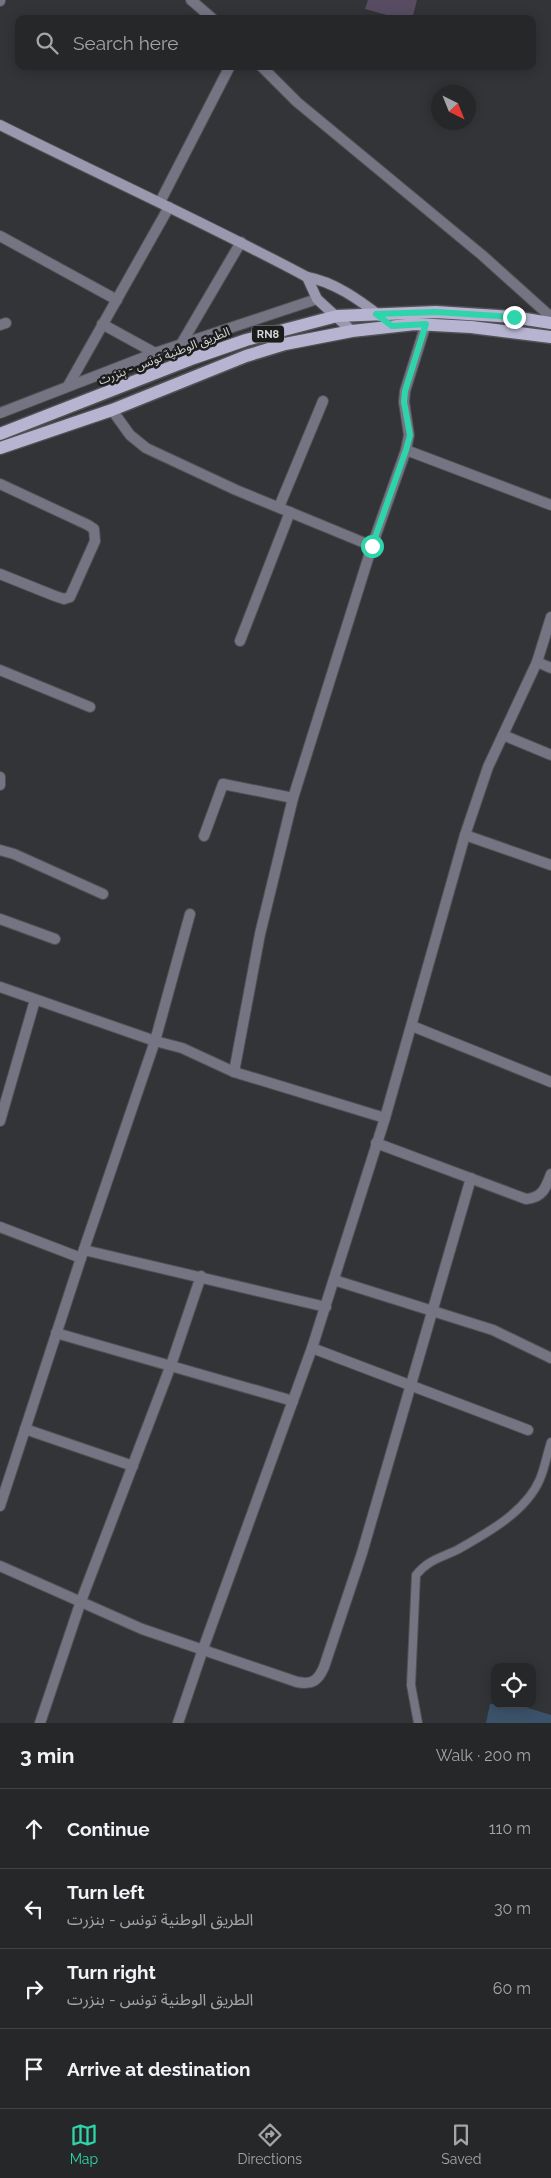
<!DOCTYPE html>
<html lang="en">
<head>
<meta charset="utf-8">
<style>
  :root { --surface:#262729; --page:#2e2f31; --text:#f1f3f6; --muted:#a4a5a8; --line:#424446; --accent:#2ed4aa }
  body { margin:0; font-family:Raleway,"Noto Sans Arabic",sans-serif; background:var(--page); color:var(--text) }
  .controls { position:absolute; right:15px; bottom:15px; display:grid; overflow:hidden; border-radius:10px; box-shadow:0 2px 12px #0003 }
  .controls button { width:45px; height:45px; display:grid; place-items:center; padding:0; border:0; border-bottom:1px solid var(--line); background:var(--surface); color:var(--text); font:25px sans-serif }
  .compass { position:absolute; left:431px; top:85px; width:45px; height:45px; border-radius:50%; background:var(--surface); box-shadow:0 2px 12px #0003; rotate:137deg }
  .stop { position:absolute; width:15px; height:15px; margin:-11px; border:4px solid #2ed4aa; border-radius:50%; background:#fff }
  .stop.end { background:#2ed4aa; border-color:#fff; box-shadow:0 1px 5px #0008 }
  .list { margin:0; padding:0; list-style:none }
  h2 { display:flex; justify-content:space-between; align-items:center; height:65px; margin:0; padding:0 20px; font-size:21px }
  h2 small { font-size:16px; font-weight:400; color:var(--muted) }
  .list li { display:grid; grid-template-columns:32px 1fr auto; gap:15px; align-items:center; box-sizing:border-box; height:80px; padding:0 20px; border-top:1px solid var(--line) }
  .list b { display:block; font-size:19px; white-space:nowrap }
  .list p { margin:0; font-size:16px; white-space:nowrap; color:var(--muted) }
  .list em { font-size:16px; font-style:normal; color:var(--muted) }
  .icon { flex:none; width:28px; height:28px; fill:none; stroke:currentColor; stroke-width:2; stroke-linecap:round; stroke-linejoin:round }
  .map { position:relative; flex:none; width:551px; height:1723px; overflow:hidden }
  .search { position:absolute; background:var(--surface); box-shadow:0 2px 12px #0003; left:15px; right:15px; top:15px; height:55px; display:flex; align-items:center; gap:12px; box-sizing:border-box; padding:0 18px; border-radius:10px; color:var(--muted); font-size:19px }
  .sheet { height:385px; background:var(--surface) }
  nav { display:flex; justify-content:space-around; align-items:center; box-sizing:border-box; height:70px; border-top:1px solid var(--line); background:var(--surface); font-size:14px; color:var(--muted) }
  nav a { display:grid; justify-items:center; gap:2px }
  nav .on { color:var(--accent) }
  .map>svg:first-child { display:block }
</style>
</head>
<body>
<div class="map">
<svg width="551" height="1723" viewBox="0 0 551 1723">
  <rect width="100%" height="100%" fill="#333437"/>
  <!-- green -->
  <path fill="#584c63" d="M 368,0 L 417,0 L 412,19 L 401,19 L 365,9 Z"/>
  <!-- building -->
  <path fill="#3b536a" d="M 490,1704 L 515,1704 L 551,1715 L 551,1723 L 486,1723 Z"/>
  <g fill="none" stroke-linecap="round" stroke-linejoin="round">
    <defs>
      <path id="lane" d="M 418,1723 L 411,1685 L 416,1575 C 428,1560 440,1558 457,1550 C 487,1533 526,1512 540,1479 C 545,1467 547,1454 551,1442"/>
      <g id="street">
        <path d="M 191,0 L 213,19"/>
        <path d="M 0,1 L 0,0"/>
        <path d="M 261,66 L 297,102 L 482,255 L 551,317"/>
        <path d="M 160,202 L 230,66"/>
        <path d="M 0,236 L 117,300"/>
        <path d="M 102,324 L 155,353"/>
        <path d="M 0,325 L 6,323"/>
        <path d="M 180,346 L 241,242"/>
        <path d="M 68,386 L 169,207"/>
        <path d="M 112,410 L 130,435 L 146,448 L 236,490 L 372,546"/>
        <path d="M 0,413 L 155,353 L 317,299"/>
        <path d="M 406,450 L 551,505"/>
        <path d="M 0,484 L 88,525 L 94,529 L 95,541 L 70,597 L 64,599 L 55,596 L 0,574"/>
        <path d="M 279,507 L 323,401"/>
        <path d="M 240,641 L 290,512"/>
        <path d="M 537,662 L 551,668"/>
        <path d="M 0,670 L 90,707"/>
        <path d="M 503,735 L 551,755"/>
        <path d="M 0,777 L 0,785"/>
        <path d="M 465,835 L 551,865"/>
        <path d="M 204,836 L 223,784 L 293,798"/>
        <path d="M 0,850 L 14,854 L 103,894"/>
        <path d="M 0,919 L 55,939"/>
        <path d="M 0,987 L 155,1041 L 182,1048 L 234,1072 L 385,1118"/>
        <path d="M 412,1026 L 551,1082"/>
        <path d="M 234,1072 L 260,934 L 293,798 L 372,546 L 406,450 L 409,435 L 404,402 L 405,391 L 426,324"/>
        <path d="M 0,1121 L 35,1000"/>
        <path d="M 376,1143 L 526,1199 C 542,1198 546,1188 551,1174"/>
        <path d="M 0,1227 L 81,1258"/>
        <path d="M 84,1250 L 326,1307"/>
        <path d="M 334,1280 L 493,1330 L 551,1358"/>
        <path d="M 56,1333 L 293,1401"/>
        <path d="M 312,1348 L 528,1430"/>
        <path d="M 25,1429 L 133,1466"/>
        <path d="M 0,1506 L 81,1258 L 155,1041 L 190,914"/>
        <path d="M 0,1566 L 142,1629 L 297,1682 C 312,1685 318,1681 324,1667 L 362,1553 L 471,1178"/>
        <path d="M 40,1723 L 81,1601 L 171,1365 L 201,1276"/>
        <path d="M 178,1723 L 203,1649 L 312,1348 L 385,1118 L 465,835 L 488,767 L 537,662 L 551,617"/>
      </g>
      <g id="secondary">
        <path d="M 0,125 C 102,176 206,223 307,277 C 334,282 358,299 380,316"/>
        <path d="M 307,277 L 317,299 L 352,331"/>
      </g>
      <g id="primary">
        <path d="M 0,434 L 194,358 L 246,340 L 337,316 L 436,312 L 513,317 L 551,323"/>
        <path d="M 0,448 L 112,410 L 246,356 L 285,344 L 352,331 L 415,324 L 471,327 L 551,337"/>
      </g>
    </defs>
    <!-- lane casing -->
    <use href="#lane" stroke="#505154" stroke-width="10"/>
    <!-- street casing -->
    <use href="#street" stroke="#505154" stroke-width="12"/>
    <!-- secondary casing -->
    <use href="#secondary" stroke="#505154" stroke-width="12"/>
    <!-- primary casing -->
    <use href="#primary" stroke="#505154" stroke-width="15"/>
    <!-- lane -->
    <use href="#lane" stroke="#757483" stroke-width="8"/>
    <!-- street -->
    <use href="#street" stroke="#757483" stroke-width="10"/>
    <!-- secondary -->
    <use href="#secondary" stroke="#9a98af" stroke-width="10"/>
    <!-- primary -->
    <use href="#primary" stroke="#b6b4d1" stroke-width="12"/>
  </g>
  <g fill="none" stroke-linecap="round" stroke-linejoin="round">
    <!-- route -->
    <path stroke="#2ed4aa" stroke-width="6" d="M 372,546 L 406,450 L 410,435 L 404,402 L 405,391 L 426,324 L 392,326 L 376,314 L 436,312 L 514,317"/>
  </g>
  <g text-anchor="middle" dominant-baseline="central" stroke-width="5" stroke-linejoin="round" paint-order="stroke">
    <!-- shield labels -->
    <rect fill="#1c1c1d" stroke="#9d9e9e" stroke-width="1" x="252" y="325.5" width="32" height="17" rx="4"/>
    <g font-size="11" font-weight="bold" fill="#d4d5d6">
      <text x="268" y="334">RN8</text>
    </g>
    <!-- street labels -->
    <g font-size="12" fill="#d4d5d6" stroke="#1c1c1d">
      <text transform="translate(164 356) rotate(-21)">الطريق الوطنية تونس - بنزرت</text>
    </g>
  </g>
</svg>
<div class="controls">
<button><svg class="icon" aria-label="locate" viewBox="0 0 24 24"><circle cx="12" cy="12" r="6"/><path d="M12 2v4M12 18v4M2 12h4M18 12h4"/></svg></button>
</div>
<svg class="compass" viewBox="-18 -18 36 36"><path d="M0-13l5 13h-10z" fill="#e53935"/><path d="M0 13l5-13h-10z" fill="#a4a5a8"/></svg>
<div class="stop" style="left:372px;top:546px"></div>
<div class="stop end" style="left:514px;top:317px"></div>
<div class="search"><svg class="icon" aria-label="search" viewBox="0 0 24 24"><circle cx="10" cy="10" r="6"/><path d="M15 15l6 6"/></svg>Search here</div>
</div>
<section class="sheet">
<h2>3 min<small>Walk · 200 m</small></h2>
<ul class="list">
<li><svg class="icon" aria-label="ahead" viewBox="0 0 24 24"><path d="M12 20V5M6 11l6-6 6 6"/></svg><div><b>Continue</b></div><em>110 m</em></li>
<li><svg class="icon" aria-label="left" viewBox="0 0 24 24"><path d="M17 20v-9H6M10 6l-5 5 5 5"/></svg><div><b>Turn left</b><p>الطريق الوطنية تونس - بنزرت</p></div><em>30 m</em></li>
<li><svg class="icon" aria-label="right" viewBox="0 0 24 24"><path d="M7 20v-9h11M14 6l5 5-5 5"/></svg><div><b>Turn right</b><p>الطريق الوطنية تونس - بنزرت</p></div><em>60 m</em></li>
<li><svg class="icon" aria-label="arrive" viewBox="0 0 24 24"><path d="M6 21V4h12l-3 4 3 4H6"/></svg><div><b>Arrive at destination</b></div></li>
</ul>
</section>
<nav>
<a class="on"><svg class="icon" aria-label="map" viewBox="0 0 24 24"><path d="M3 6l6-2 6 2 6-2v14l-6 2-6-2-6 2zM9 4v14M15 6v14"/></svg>Map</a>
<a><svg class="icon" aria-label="directions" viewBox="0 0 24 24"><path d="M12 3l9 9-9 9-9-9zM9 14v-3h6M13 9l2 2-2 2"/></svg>Directions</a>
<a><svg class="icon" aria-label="saved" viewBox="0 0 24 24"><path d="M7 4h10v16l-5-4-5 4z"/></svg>Saved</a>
</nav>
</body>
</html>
